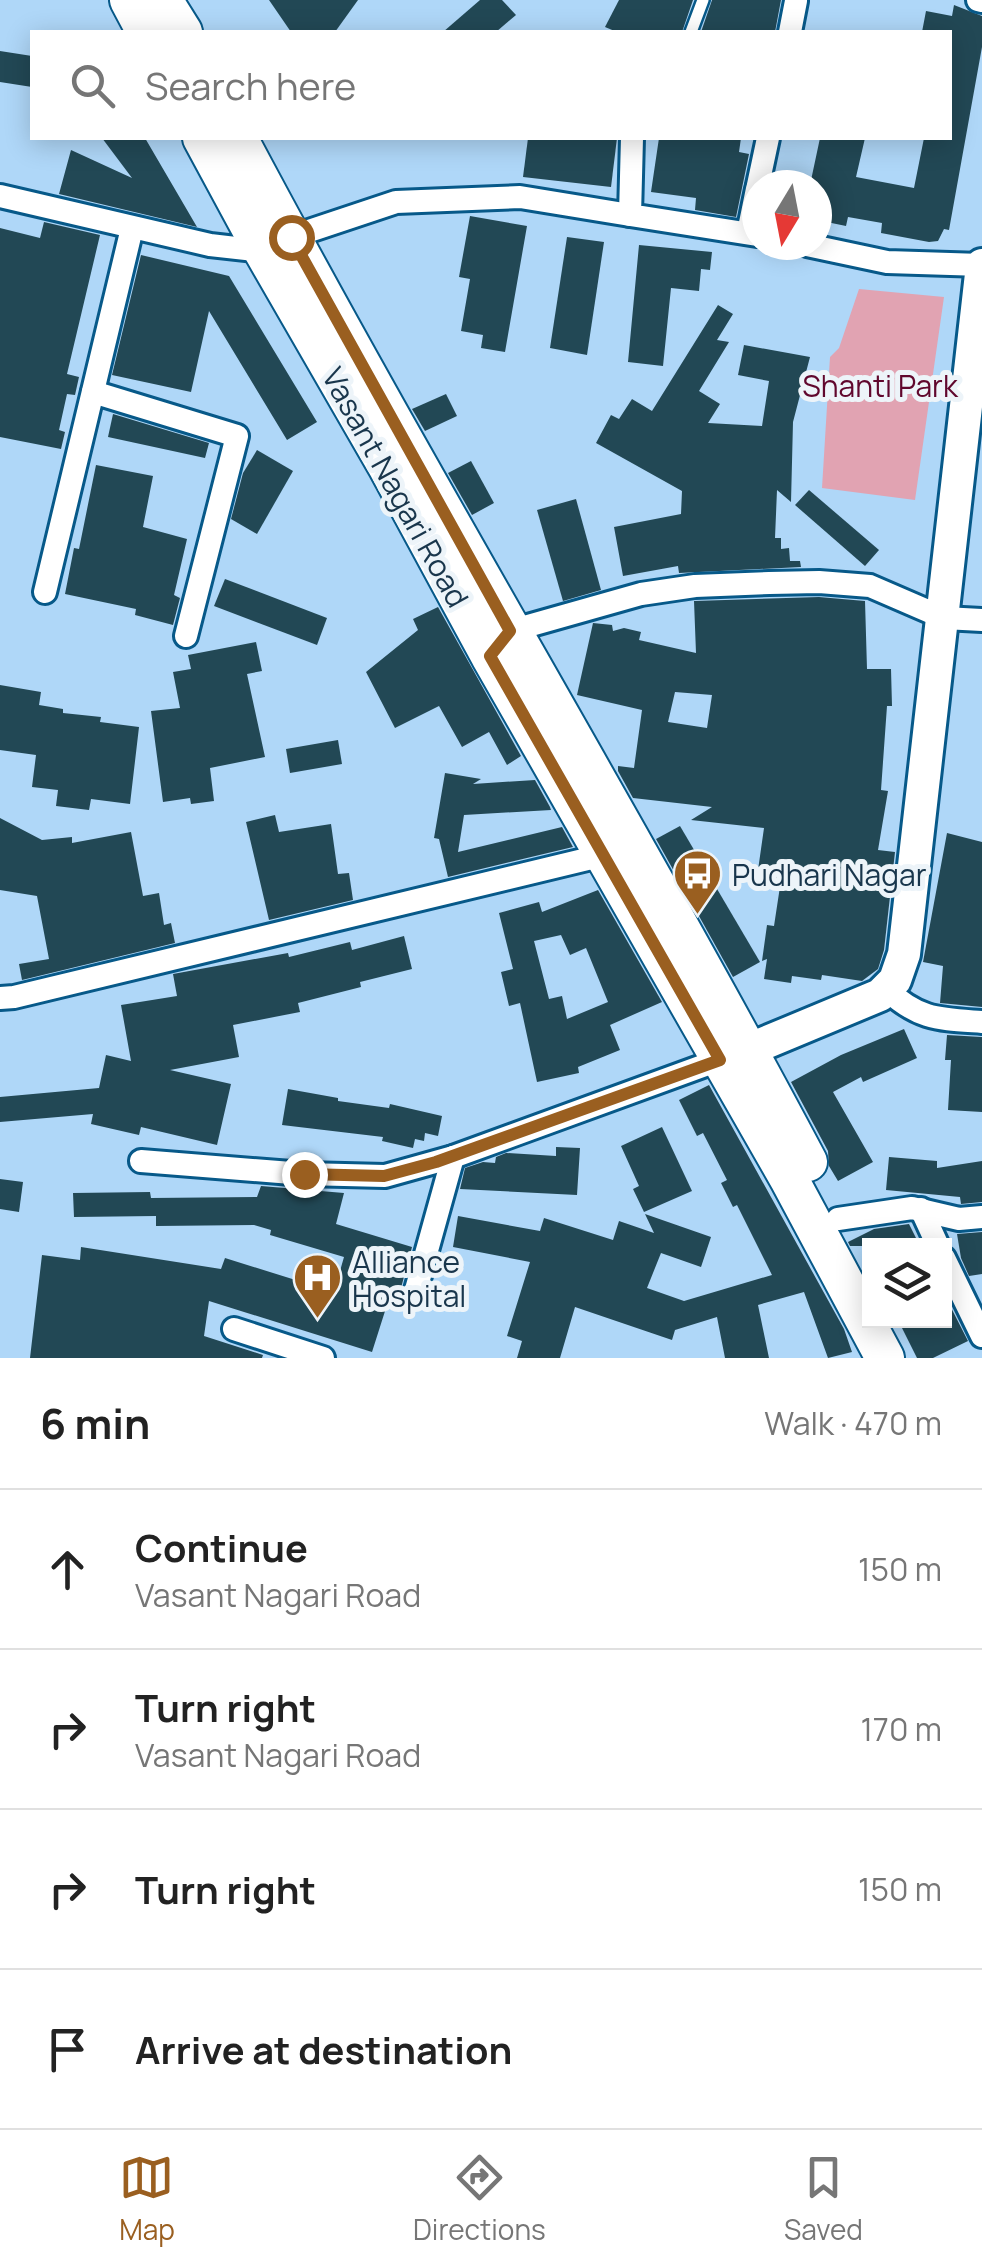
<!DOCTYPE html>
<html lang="en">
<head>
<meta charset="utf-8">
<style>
  :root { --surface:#fff; --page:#f2f2f2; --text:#222; --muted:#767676; --line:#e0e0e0; --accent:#9a5f20 }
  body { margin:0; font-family:Manrope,sans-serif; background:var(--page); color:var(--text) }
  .controls { position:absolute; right:30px; bottom:30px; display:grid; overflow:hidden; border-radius:0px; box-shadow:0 5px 25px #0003 }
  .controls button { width:90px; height:90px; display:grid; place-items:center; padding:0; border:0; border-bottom:2px solid var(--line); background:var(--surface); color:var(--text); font:50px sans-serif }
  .compass { position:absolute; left:742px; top:170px; width:90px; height:90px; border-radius:50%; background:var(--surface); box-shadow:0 5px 25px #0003; rotate:190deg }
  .stop { position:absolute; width:30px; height:30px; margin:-22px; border:8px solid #9a5f20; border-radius:50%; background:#fff }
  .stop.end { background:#9a5f20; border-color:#fff; box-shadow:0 2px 10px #0008 }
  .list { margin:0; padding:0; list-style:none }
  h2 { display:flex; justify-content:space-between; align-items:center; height:130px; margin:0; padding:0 40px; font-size:42px }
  h2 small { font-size:32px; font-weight:400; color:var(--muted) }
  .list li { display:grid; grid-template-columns:65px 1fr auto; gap:30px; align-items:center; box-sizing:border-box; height:160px; padding:0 40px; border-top:2px solid var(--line) }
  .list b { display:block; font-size:38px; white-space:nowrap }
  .list p { margin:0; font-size:32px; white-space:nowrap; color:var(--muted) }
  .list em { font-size:32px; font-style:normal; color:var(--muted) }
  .icon { flex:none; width:55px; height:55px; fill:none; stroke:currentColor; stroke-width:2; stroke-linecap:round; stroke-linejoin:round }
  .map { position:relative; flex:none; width:982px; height:1358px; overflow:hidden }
  .search { position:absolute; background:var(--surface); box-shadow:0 5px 25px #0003; left:30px; right:30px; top:30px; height:110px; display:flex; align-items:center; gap:25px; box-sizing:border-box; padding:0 35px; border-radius:0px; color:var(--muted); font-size:38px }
  .sheet { height:770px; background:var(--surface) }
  nav { display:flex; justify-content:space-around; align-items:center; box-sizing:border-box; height:140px; border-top:2px solid var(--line); background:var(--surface); font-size:28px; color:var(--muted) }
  nav a { display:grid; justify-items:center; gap:5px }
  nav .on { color:var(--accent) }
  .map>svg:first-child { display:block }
</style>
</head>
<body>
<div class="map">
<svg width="982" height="1358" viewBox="0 0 982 1358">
  <rect width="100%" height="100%" fill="#afd7f8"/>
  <!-- green -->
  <path fill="#e1a3b2" d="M 859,289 L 944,297 L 915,500 L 822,488 L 830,357 L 839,348 Z"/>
  <!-- building -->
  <g fill="#224855" fill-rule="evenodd">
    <path d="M 269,0 L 358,0 L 335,32 L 291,32 Z"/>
    <path d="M 480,0 L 502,0 L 516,15 L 496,32 L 443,32 Z"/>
    <path d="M 619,0 L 693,0 L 682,32 L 617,32 L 605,27 Z"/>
    <path d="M 712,0 L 781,0 L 775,32 L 701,32 Z"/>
    <path d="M 954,5 L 982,16 L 982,47 L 949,230 L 944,229 L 938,241 L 929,242 L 881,233 L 882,223 L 848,217 L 846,226 L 817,220 L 817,185 L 810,185 L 820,138 L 865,138 L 856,177 L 914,188 L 924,138 L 950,138 L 950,32 L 922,32 L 926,11 L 952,16 Z"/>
    <path d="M 0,51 L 32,56 L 32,87 L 0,82 Z"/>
    <path d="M 102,138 L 145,138 L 197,227 L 59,194 L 71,150 L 132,178 Z"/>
    <path d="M 528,138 L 617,138 L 611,187 L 523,177 Z"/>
    <path d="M 659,138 L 741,138 L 739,152 L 749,154 L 736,217 L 695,210 L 696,198 L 651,192 Z"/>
    <path d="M 470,216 L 527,226 L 505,352 L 481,348 L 483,335 L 461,331 L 470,279 L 459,277 Z"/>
    <path d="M 44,222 L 100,235 L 67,374 L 79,377 L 75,395 L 67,394 L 59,430 L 65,432 L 61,449 L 0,437 L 0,228 L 40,238 Z"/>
    <path d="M 567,237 L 604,242 L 587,355 L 550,348 Z"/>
    <path d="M 639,245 L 712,252 L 710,270 L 701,269 L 699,291 L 671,288 L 663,366 L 628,362 Z"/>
    <path d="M 141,255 L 229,276 L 317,422 L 287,440 L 209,311 L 191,392 L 112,375 Z"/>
    <path d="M 718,305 L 733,314 L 717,340 L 729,342 L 699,391 L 720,404 L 708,423 L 762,426 L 769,381 L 738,375 L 744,345 L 810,357 L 793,422 L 791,502 L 777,490 L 775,538 L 781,538 L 781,549 L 789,548 L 790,561 L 800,561 L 801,567 L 679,573 L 678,566 L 623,576 L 614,527 L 681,514 L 682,491 L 596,443 L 611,415 L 619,419 L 632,399 L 652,411 Z"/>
    <path d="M 446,394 L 457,416 L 425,431 L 412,409 Z"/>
    <path d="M 113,414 L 209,443 L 205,458 L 108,437 Z"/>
    <path d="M 257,450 L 293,471 L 257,534 L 231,519 L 243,473 Z"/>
    <path d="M 471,461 L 494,503 L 472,515 L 448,473 Z"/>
    <path d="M 96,465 L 153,476 L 143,527 L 187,539 L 174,595 L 180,598 L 173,625 L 135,615 L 136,609 L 65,594 L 74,548 L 79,549 Z"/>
    <path d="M 809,490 L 879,550 L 865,566 L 795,505 Z"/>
    <path d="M 576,499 L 601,590 L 563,601 L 537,510 Z"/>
    <path d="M 225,579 L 327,618 L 317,645 L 214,606 Z"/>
    <path d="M 819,597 L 865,601 L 867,669 L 891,669 L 892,706 L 887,706 L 881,790 L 888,791 L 878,850 L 895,852 L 884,950 L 878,969 L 862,981 L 822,975 L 821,980 L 792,976 L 791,983 L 764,979 L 767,959 L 762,961 L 767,925 L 774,926 L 781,880 L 757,877 L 764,828 L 691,820 L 712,807 L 633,798 L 618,771 L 618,766 L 634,768 L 642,710 L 577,695 L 593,623 L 612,625 L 613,631 L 624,628 L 641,632 L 639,640 L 696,653 L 694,601 ZM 675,692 L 712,695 L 707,728 L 668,722 Z"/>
    <path d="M 438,607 L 521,756 L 507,765 L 489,732 L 462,747 L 439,706 L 395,728 L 366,672 L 418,630 L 413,619 Z"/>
    <path d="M 256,642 L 262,671 L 247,674 L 265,757 L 210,768 L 214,801 L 191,804 L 190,798 L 163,802 L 151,711 L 180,708 L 173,672 L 191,669 L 188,655 Z"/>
    <path d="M 0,685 L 41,692 L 39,705 L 63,709 L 63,713 L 101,717 L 100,722 L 139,727 L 130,804 L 91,799 L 89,810 L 56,806 L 58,790 L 32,787 L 36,755 L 0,750 Z"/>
    <path d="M 338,740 L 342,764 L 290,773 L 286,749 Z"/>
    <path d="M 445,773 L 481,779 L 473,784 L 535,780 L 550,807 L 551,810 L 464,815 L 458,852 L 562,827 L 573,847 L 448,877 L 439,839 L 434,838 Z"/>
    <path d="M 275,815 L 279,832 L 331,824 L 338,874 L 349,873 L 353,900 L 269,920 L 246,822 Z"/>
    <path d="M 0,818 L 42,840 L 72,837 L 72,843 L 131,832 L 143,896 L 159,893 L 164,925 L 171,923 L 175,943 L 22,980 L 19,964 L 49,959 L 37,896 L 0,890 Z"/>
    <path d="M 680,826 L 760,962 L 733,977 L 656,839 Z"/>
    <path d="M 947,833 L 982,842 L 982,1007 L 940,1003 L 943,966 L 923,962 Z"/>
    <path d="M 598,890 L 662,1002 L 610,1025 L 620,1050 L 578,1067 L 579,1073 L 537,1082 L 520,1003 L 509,1006 L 501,972 L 513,969 L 499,913 L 539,902 L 542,912 ZM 561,935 L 570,955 L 586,948 L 608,1002 L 567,1019 L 562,996 L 549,999 L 534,941 Z"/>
    <path d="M 404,936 L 412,969 L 360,982 L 361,987 L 298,1003 L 300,1012 L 233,1025 L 239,1057 L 170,1070 L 231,1084 L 217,1145 L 141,1127 L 139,1135 L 91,1124 L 93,1114 L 0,1122 L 0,1097 L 99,1088 L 106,1055 L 131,1061 L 121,1005 L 177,996 L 173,974 L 288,953 L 289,957 L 350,942 L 352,950 Z"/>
    <path d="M 904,1029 L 917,1058 L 863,1082 L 861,1077 L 833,1092 L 873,1162 L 838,1181 L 829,1166 L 828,1151 L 791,1082 L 841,1055 Z"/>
    <path d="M 947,1035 L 982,1037 L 982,1112 L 948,1110 L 951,1060 L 945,1060 Z"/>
    <path d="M 709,1085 L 844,1329 L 852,1352 L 828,1358 L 804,1292 L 758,1305 L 769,1358 L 725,1358 L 717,1317 L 675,1330 L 672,1340 L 575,1307 L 560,1358 L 517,1358 L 522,1341 L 507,1336 L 530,1262 L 453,1247 L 458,1216 L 540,1231 L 544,1218 L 613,1240 L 619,1221 L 654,1233 L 645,1214 L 711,1237 L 701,1267 L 661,1253 L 647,1288 L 684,1301 L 772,1275 L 737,1205 L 733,1207 L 721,1183 L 727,1180 L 703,1133 L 697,1136 L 679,1100 Z"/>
    <path d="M 288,1089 L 338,1098 L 338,1101 L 389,1108 L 390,1104 L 442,1116 L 438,1136 L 425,1133 L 424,1141 L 415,1139 L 413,1148 L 382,1141 L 383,1137 L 282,1125 Z"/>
    <path d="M 662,1127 L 692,1191 L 644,1212 L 633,1189 L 639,1186 L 621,1146 Z"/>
    <path d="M 556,1147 L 580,1148 L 577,1195 L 460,1189 L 465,1168 L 483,1162 L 495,1163 L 496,1157 L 506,1153 L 556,1156 Z"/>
    <path d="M 889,1157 L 937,1161 L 937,1168 L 982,1161 L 982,1202 L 961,1204 L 960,1197 L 886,1190 Z"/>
    <path d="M 0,1179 L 23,1182 L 19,1212 L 0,1209 Z"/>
    <path d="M 261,1186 L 344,1193 L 336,1224 L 412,1247 L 401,1288 L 393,1286 L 372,1352 L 209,1301 L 204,1336 L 263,1355 L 262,1358 L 30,1358 L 42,1255 L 80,1260 L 81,1247 L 221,1269 L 225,1258 L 334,1292 L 344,1257 L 270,1235 L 271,1230 L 254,1225 L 156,1226 L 156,1216 L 74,1217 L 73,1193 L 150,1192 L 151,1198 L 257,1197 Z"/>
    <path d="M 909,1224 L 920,1246 L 850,1246 L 848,1242 L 874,1229 Z"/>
    <path d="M 982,1232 L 982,1274 L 969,1276 L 961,1258 L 957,1234 Z"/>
    <path d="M 944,1294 L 968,1341 L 933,1358 L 917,1358 L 898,1320 L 944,1320 Z"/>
  </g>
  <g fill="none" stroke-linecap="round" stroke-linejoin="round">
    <defs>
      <path id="lane" d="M 691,32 L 703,0"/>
      <g id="street">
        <path d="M 978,0 L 982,1"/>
        <path d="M 790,32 L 796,1"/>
        <path d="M 632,138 L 630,215 L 757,235"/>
        <path d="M 758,185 L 768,138"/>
        <path d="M 0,196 L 210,245 L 263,251 L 291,237 L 396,202 L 520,197 L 630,215"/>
        <path d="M 748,233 L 757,189"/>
        <path d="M 807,245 L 887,262 L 982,265"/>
        <path d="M 93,392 L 237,436 L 186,636"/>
        <path d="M 45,592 L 132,228"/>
        <path d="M 506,637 L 510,631 L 641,594 L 695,586 L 769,583 L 819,582 L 870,586 L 944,618 L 982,620"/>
        <path d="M 886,989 C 919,1020 939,1019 982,1022"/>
        <path d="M 0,998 L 14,997 L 604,855 L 612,849"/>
        <path d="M 141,1161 L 304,1174 L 385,1176 L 453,1157 L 730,1056"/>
        <path d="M 921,1209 L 938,1246"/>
        <path d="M 838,1219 L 912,1208 L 959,1219 L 982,1217"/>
        <path d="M 944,1258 L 982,1336"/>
        <path d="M 414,1297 L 453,1157"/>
        <path d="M 234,1329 L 323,1358"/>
      </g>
      <path id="secondary" d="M 748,1050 L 880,995 L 895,980 L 904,954 L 982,265"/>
      <g id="primary">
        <path d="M 129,0 L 146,32"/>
        <path d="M 163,0 L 183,32"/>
        <path d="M 202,138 L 263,251 L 387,466 L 490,656 L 789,1179 L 885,1358"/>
        <path d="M 238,138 C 421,483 625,817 808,1162"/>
      </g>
    </defs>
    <!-- lane casing -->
    <use href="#lane" stroke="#075989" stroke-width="16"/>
    <!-- street casing -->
    <use href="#street" stroke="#075989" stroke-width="28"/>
    <!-- secondary casing -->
    <use href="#secondary" stroke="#075989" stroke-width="38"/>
    <!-- primary casing -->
    <use href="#primary" stroke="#075989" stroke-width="42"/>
    <!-- lane -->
    <use href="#lane" stroke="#fff" stroke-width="11"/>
    <!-- street -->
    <use href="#street" stroke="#fff" stroke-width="22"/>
    <!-- secondary -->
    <use href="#secondary" stroke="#fff" stroke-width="32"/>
    <!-- primary -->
    <use href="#primary" stroke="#fff" stroke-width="38"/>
  </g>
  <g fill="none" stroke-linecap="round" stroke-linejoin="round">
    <!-- route -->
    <path stroke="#9a5f20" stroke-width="12" d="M 291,237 L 510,631 L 490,656 L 720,1060 L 436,1162 L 384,1176 L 304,1174"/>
  </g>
  <!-- icons -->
  <defs>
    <symbol id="bus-pin" viewBox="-11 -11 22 30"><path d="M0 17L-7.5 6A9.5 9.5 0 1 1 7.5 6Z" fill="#9a5f20" stroke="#edf4f9"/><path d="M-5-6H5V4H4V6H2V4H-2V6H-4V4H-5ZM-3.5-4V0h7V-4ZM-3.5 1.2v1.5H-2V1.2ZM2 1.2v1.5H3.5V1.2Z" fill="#fff"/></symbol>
    <symbol id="hospital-pin" viewBox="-11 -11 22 30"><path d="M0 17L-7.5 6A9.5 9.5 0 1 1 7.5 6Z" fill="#9a5f20" stroke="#edf4f9"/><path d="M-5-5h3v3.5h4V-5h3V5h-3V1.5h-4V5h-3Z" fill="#fff"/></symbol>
  </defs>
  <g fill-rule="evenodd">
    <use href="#bus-pin" x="670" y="846" width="55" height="75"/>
    <use href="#hospital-pin" x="290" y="1250" width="55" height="75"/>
  </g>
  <g text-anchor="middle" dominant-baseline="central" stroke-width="10" stroke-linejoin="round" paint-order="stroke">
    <!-- park labels -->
    <g font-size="30" fill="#60072d" stroke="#edf4f9">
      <text x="880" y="385">Shanti Park</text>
    </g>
    <!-- street labels -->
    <g font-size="30" fill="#19364c" stroke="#edf4f9">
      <text transform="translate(396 487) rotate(61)">Vasant Nagari Road</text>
    </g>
    <!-- poi labels -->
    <g font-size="30" fill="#19364c" stroke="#edf4f9" text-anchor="start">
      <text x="732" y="874">Pudhari Nagar</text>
      <text x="352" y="1261">Alliance<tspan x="352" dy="34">Hospital</tspan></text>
    </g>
  </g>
</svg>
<div class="controls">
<button><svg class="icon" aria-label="layers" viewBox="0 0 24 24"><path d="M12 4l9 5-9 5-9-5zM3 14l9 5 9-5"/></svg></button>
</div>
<svg class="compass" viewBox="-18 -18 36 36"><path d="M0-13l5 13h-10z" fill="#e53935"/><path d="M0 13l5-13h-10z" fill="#767676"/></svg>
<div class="stop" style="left:291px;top:237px"></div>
<div class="stop end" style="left:304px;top:1174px"></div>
<div class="search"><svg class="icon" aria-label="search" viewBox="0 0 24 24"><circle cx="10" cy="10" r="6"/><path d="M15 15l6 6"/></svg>Search here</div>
</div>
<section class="sheet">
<h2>6 min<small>Walk · 470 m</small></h2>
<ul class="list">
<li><svg class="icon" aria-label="ahead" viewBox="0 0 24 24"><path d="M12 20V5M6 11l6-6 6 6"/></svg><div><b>Continue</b><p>Vasant Nagari Road</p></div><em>150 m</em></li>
<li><svg class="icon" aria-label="right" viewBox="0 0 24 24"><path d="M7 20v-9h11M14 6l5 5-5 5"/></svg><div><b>Turn right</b><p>Vasant Nagari Road</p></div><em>170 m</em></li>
<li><svg class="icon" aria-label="right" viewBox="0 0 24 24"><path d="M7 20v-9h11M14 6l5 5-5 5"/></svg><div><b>Turn right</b></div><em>150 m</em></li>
<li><svg class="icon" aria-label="arrive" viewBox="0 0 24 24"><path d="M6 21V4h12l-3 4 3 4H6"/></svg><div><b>Arrive at destination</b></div></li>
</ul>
</section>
<nav>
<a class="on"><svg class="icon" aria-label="map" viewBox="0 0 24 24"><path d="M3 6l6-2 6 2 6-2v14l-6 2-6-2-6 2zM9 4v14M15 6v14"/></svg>Map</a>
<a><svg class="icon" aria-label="directions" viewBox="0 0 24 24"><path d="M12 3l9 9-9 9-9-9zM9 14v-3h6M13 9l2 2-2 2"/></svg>Directions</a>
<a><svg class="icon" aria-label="saved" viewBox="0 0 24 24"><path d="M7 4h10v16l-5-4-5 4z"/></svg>Saved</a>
</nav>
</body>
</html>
